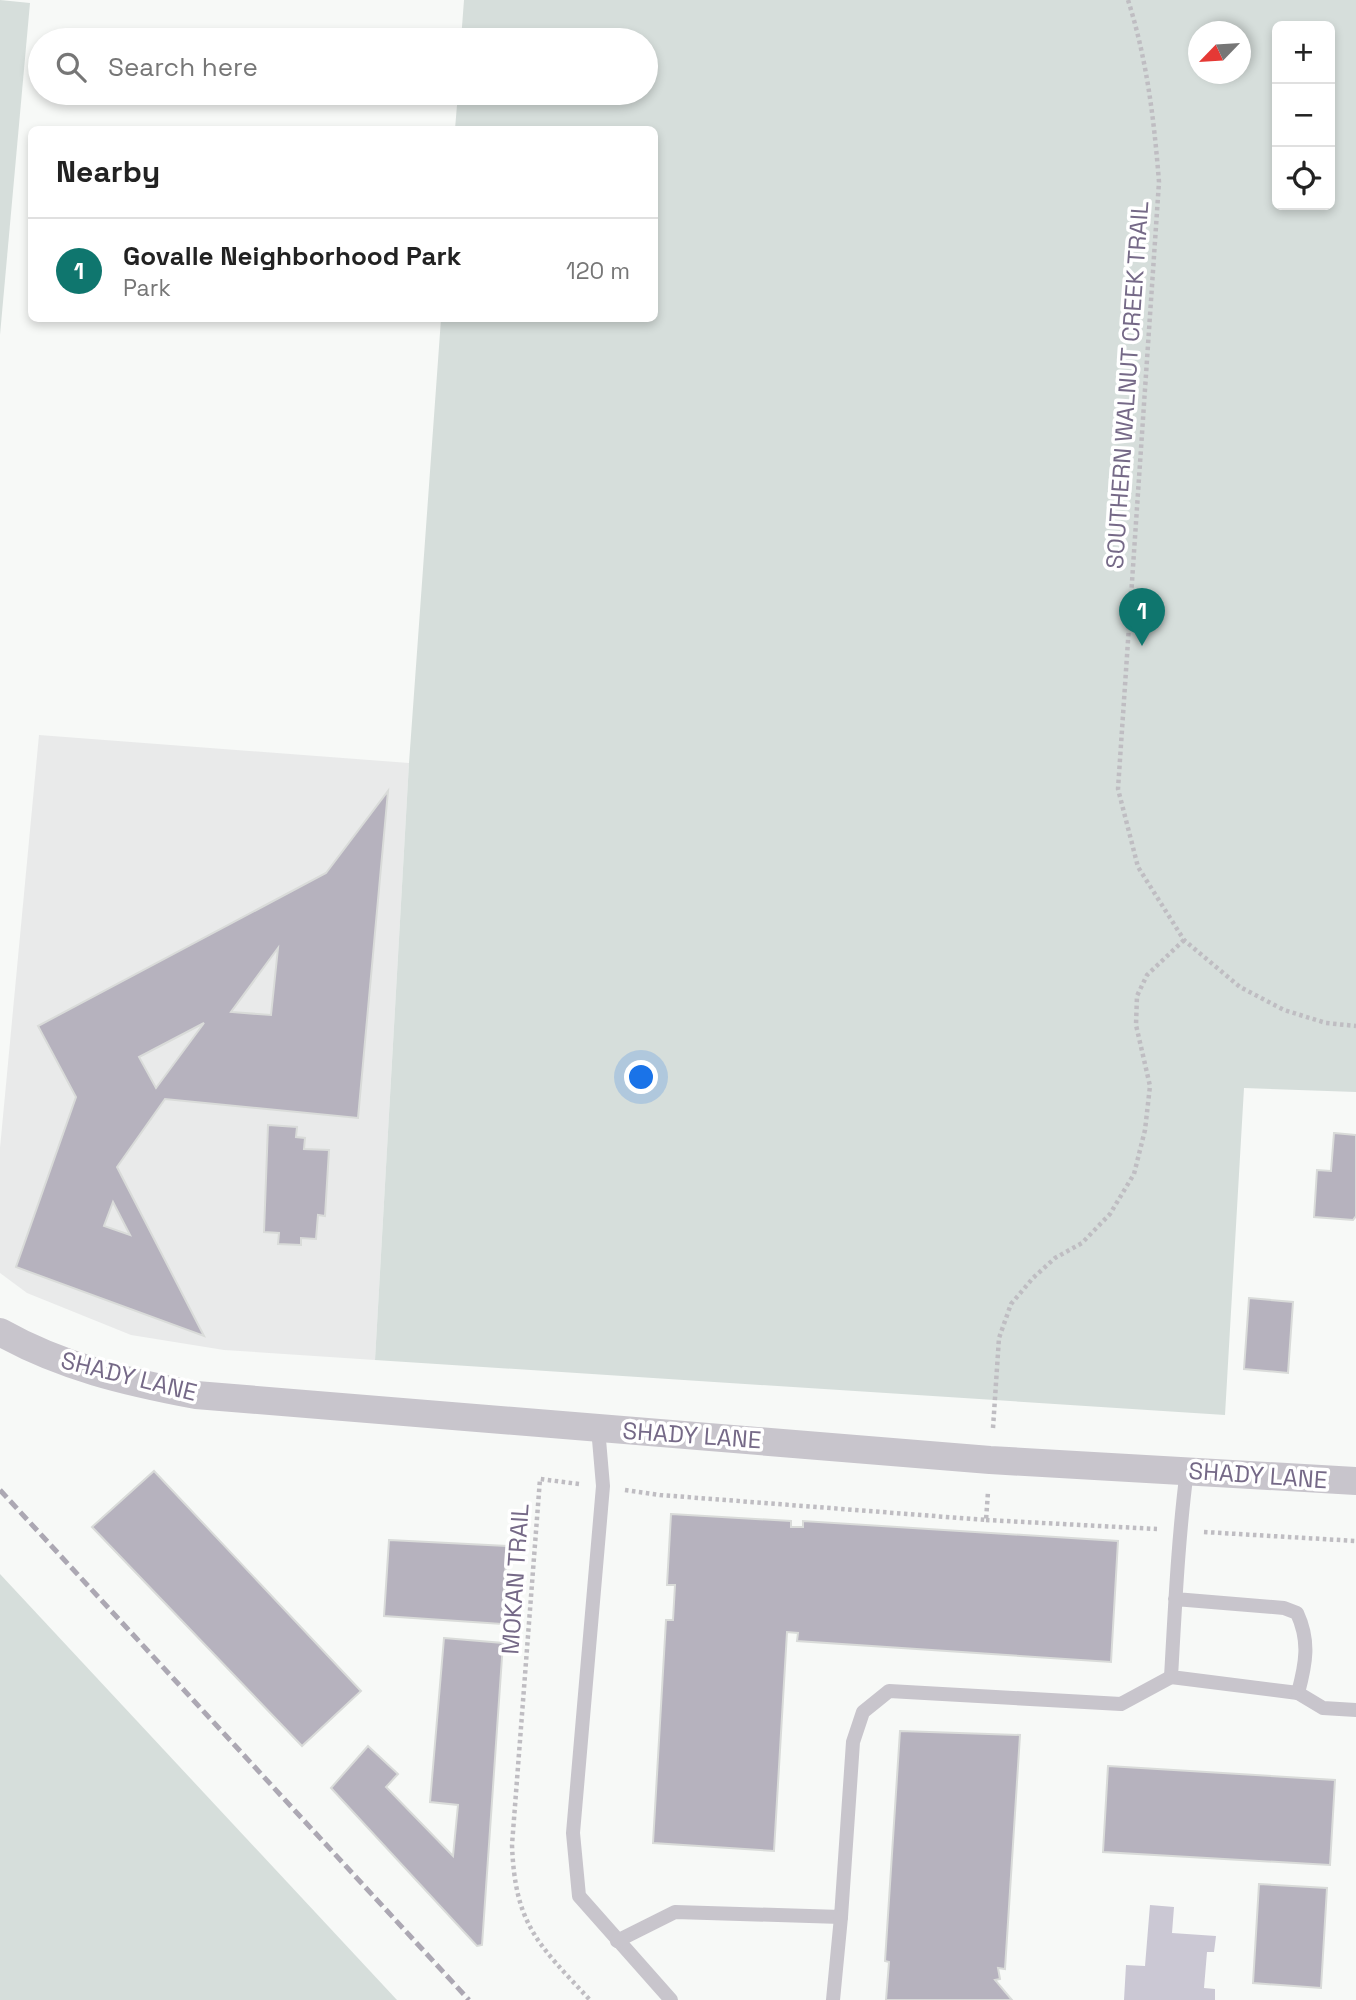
<!DOCTYPE html>
<html lang="en">
<head>
<meta charset="utf-8">
<style>
  :root { --surface:#fff; --page:#f6f6f6; --text:#222; --muted:#767676; --line:#e0e0e0; --accent:#0f766e }
  body { margin:0; font-family:"Space Grotesk",sans-serif; background:var(--page); color:var(--text) }
  .controls { position:absolute; right:21px; top:21px; display:grid; overflow:hidden; border-radius:10px; box-shadow:0 4px 10px #0003 }
  .controls button { width:63px; height:63px; display:grid; place-items:center; padding:0; border:0; border-bottom:2px solid var(--line); background:var(--surface); color:var(--text); font:35px sans-serif }
  .compass { position:absolute; left:1188px; top:21px; width:63px; height:63px; border-radius:50%; background:var(--surface); box-shadow:0 4px 10px #0003; rotate:245deg }
  .you { position:absolute; left:642px; top:1078px; width:24px; height:24px; margin:-18px; border:5px solid #fff; border-radius:50%; background:#1a73e8; box-shadow:0 0 0 10px #1a73e833 }
  .badge { display:grid; place-items:center; width:46px; height:46px; border-radius:50%; background:var(--accent); color:#fff; font-size:23px; font-weight:700 }
  .pin { position:absolute; translate:-50% -58px; filter:drop-shadow(0 2px 4px #0008) }
  .pin::after { content:''; position:absolute; top:37px; width:24px; height:21px; background:inherit; clip-path:polygon(0 0,100% 0,50% 100%) }
  .list { margin:0; padding:0; list-style:none }
  h2 { display:flex; justify-content:space-between; align-items:center; height:91px; margin:0; padding:0 28px; font-size:30px }
  h2 small { font-size:23px; font-weight:400; color:var(--muted) }
  .list li { display:grid; grid-template-columns:46px 1fr auto; gap:21px; align-items:center; box-sizing:border-box; height:105px; padding:0 28px; border-top:2px solid var(--line) }
  .list b { display:block; font-size:26px; white-space:nowrap }
  .list p { margin:0; font-size:23px; white-space:nowrap; color:var(--muted) }
  .list em { font-size:23px; font-style:normal; color:var(--muted) }
  .icon { flex:none; width:38px; height:38px; fill:none; stroke:currentColor; stroke-width:2; stroke-linecap:round; stroke-linejoin:round }
  .map { position:relative; flex:none; width:1356px; height:2000px; overflow:hidden }
  .search { position:absolute; background:var(--surface); box-shadow:0 4px 10px #0003; left:28px; top:28px; width:630px; height:77px; display:flex; align-items:center; gap:18px; box-sizing:border-box; padding:0 24px; border-radius:38px; color:var(--muted); font-size:26px }
  .panel { position:absolute; background:var(--surface); box-shadow:0 4px 10px #0003; left:28px; top:126px; width:630px; height:196px; border-radius:10px }
  .map>svg:first-child { display:block }
</style>
</head>
<body>
<div class="map">
<svg width="1356" height="2000" viewBox="0 0 1356 2000">
  <rect width="100%" height="100%" fill="#f7f9f7"/>
  <!-- built -->
  <path fill="#e9eaea" d="M 39,735 L 409,763 L 375,1360 L 224,1350 L 131,1335 L 27,1293 L 0,1273 L 0,1148 Z"/>
  <!-- green -->
  <g fill="#d6dedb" fill-rule="evenodd">
    <path d="M 0,0 L 30,3 L 0,335 Z"/>
    <path d="M 464,0 L 1356,0 L 1356,1092 L 1244,1088 L 1225,1415 L 375,1360 L 409,763 L 441,319 L 654,318 L 654,130 L 455,129 L 458,93 L 646,93 L 646,40 L 461,40 ZM 1277,26 L 1330,26 L 1330,205 L 1277,205 ZM 1198,32 L 1240,32 L 1240,74 L 1198,74 Z"/>
    <path d="M 0,1574 L 397,2000 L 0,2000 Z"/>
  </g>
  <!-- water -->
  <path fill="#cbc8d4" d="M 1150,1905 L 1174,1907 L 1172,1933 L 1216,1936 L 1214,1952 L 1207,1952 L 1204,1988 L 1215,1989 L 1215,2000 L 1124,2000 L 1126,1965 L 1145,1966 Z"/>
  <!-- building -->
  <g fill="#b6b2be" stroke="#d9dbd9" stroke-width="2" fill-rule="evenodd">
    <path d="M 388,791 L 358,1118 L 165,1099 L 117,1167 L 204,1336 L 16,1267 L 76,1097 L 38,1026 L 326,873 ZM 278,948 L 271,1015 L 231,1012 ZM 204,1023 L 156,1088 L 139,1057 ZM 113,1202 L 130,1235 L 104,1226 Z"/>
    <path d="M 268,1125 L 297,1127 L 296,1137 L 305,1138 L 304,1149 L 329,1150 L 325,1216 L 318,1215 L 316,1239 L 301,1238 L 301,1245 L 278,1244 L 279,1233 L 264,1232 Z"/>
    <path d="M 1334,1133 L 1356,1135 L 1356,1216 L 1353,1220 L 1314,1217 L 1317,1170 L 1331,1171 Z"/>
    <path d="M 1249,1298 L 1293,1302 L 1288,1373 L 1244,1369 Z"/>
    <path d="M 154,1471 L 361,1691 L 302,1746 L 92,1527 Z"/>
    <path d="M 671,1514 L 791,1521 L 791,1527 L 803,1527 L 803,1521 L 1118,1541 L 1111,1662 L 797,1641 L 798,1633 L 787,1632 L 774,1851 L 653,1843 L 666,1620 L 673,1620 L 675,1585 L 667,1585 Z"/>
    <path d="M 389,1540 L 507,1546 L 502,1624 L 384,1616 Z"/>
    <path d="M 444,1638 L 503,1643 L 482,1945 L 477,1946 L 331,1788 L 368,1746 L 398,1774 L 386,1787 L 453,1856 L 458,1805 L 430,1802 Z"/>
    <path d="M 900,1731 L 1020,1735 L 1005,1969 L 998,1968 L 1000,1979 L 995,1980 L 1012,2000 L 886,2000 L 889,1962 L 885,1961 Z"/>
    <path d="M 1108,1766 L 1335,1780 L 1330,1865 L 1103,1852 Z"/>
    <path d="M 1259,1884 L 1327,1888 L 1321,1988 L 1253,1983 Z"/>
  </g>
  <g fill="none" stroke-linecap="round" stroke-linejoin="round">
    <!-- path -->
    <g stroke="#bfbdc2" stroke-width="4.5" stroke-dasharray="3.5 3.5" stroke-linecap="butt">
      <path d="M 1128,0 C 1147,60 1154,119 1159,182 L 1118,789 L 1138,867 L 1184,940 L 1240,987 L 1284,1010 L 1326,1023 L 1356,1026"/>
      <path d="M 993,1428 L 999,1338 L 1011,1304 L 1033,1278 L 1055,1258 L 1082,1243 L 1110,1214 L 1134,1174 L 1145,1130 L 1150,1086 L 1136,1025 L 1137,996 L 1147,975 L 1184,940"/>
      <path d="M 579,1484 L 540,1479 L 512,1845 C 515,1925 538,1944 590,2000"/>
      <path d="M 625,1490 L 660,1495 L 986,1520 L 988,1492"/>
      <path d="M 986,1520 L 1157,1529"/>
      <path d="M 1204,1532 L 1356,1541"/>
    </g>
    <!-- lane -->
    <g stroke="#c8c5cc" stroke-width="14">
      <path d="M 598,1428 L 603,1486 L 573,1833 L 579,1896 L 671,2000"/>
      <path d="M 1175,1599 L 1284,1608 L 1297,1613 C 1310,1641 1306,1663 1298,1693 L 1171,1677 C 1175,1608 1178,1539 1187,1470"/>
      <path d="M 1298,1693 L 1323,1708 L 1356,1710"/>
      <path d="M 617,1941 L 675,1912 L 841,1917 L 853,1742 L 863,1712 L 889,1691 L 1121,1704 L 1171,1677"/>
      <path d="M 833,2000 L 841,1917"/>
    </g>
    <!-- street -->
    <path stroke="#c8c5cc" stroke-width="28" d="M 0,1332 C 62,1367 127,1382 196,1395 L 990,1460 L 1356,1481"/>
    <!-- rail -->
    <path stroke="#aca8b3" stroke-width="5" stroke-dasharray="10 5" stroke-linecap="butt" d="M 0,1490 L 469,2000"/>
  </g>
  <g text-anchor="middle" dominant-baseline="central" stroke-width="7" stroke-linejoin="round" paint-order="stroke">
    <!-- street labels -->
    <g font-size="24" fill="#756987" stroke="#fff">
      <text transform="translate(1127 385) rotate(-86)">SOUTHERN WALNUT CREEK TRAIL</text>
      <text transform="translate(129 1376) rotate(14)">SHADY LANE</text>
      <text transform="translate(692 1435) rotate(4)">SHADY LANE</text>
      <text transform="translate(1258 1475) rotate(4)">SHADY LANE</text>
      <text transform="translate(515 1579) rotate(-86)">MOKAN TRAIL</text>
    </g>
  </g>
</svg>
<div class="controls">
<button>+</button>
<button>−</button>
<button><svg class="icon" aria-label="locate" viewBox="0 0 24 24"><circle cx="12" cy="12" r="6"/><path d="M12 2v4M12 18v4M2 12h4M18 12h4"/></svg></button>
</div>
<svg class="compass" viewBox="-18 -18 36 36"><path d="M0-13l5 13h-10z" fill="#e53935"/><path d="M0 13l5-13h-10z" fill="#767676"/></svg>
<div class="you"></div>
<div class="pin badge" style="left:1142px;top:646px">1</div>
<div class="search"><svg class="icon" aria-label="search" viewBox="0 0 24 24"><circle cx="10" cy="10" r="6"/><path d="M15 15l6 6"/></svg>Search here</div>
<section class="panel">
<h2>Nearby<small></small></h2>
<ul class="list">
<li><span class="badge">1</span><div><b>Govalle Neighborhood Park</b><p>Park</p></div><em>120 m</em></li>
</ul>
</section>
</div>
</body>
</html>
